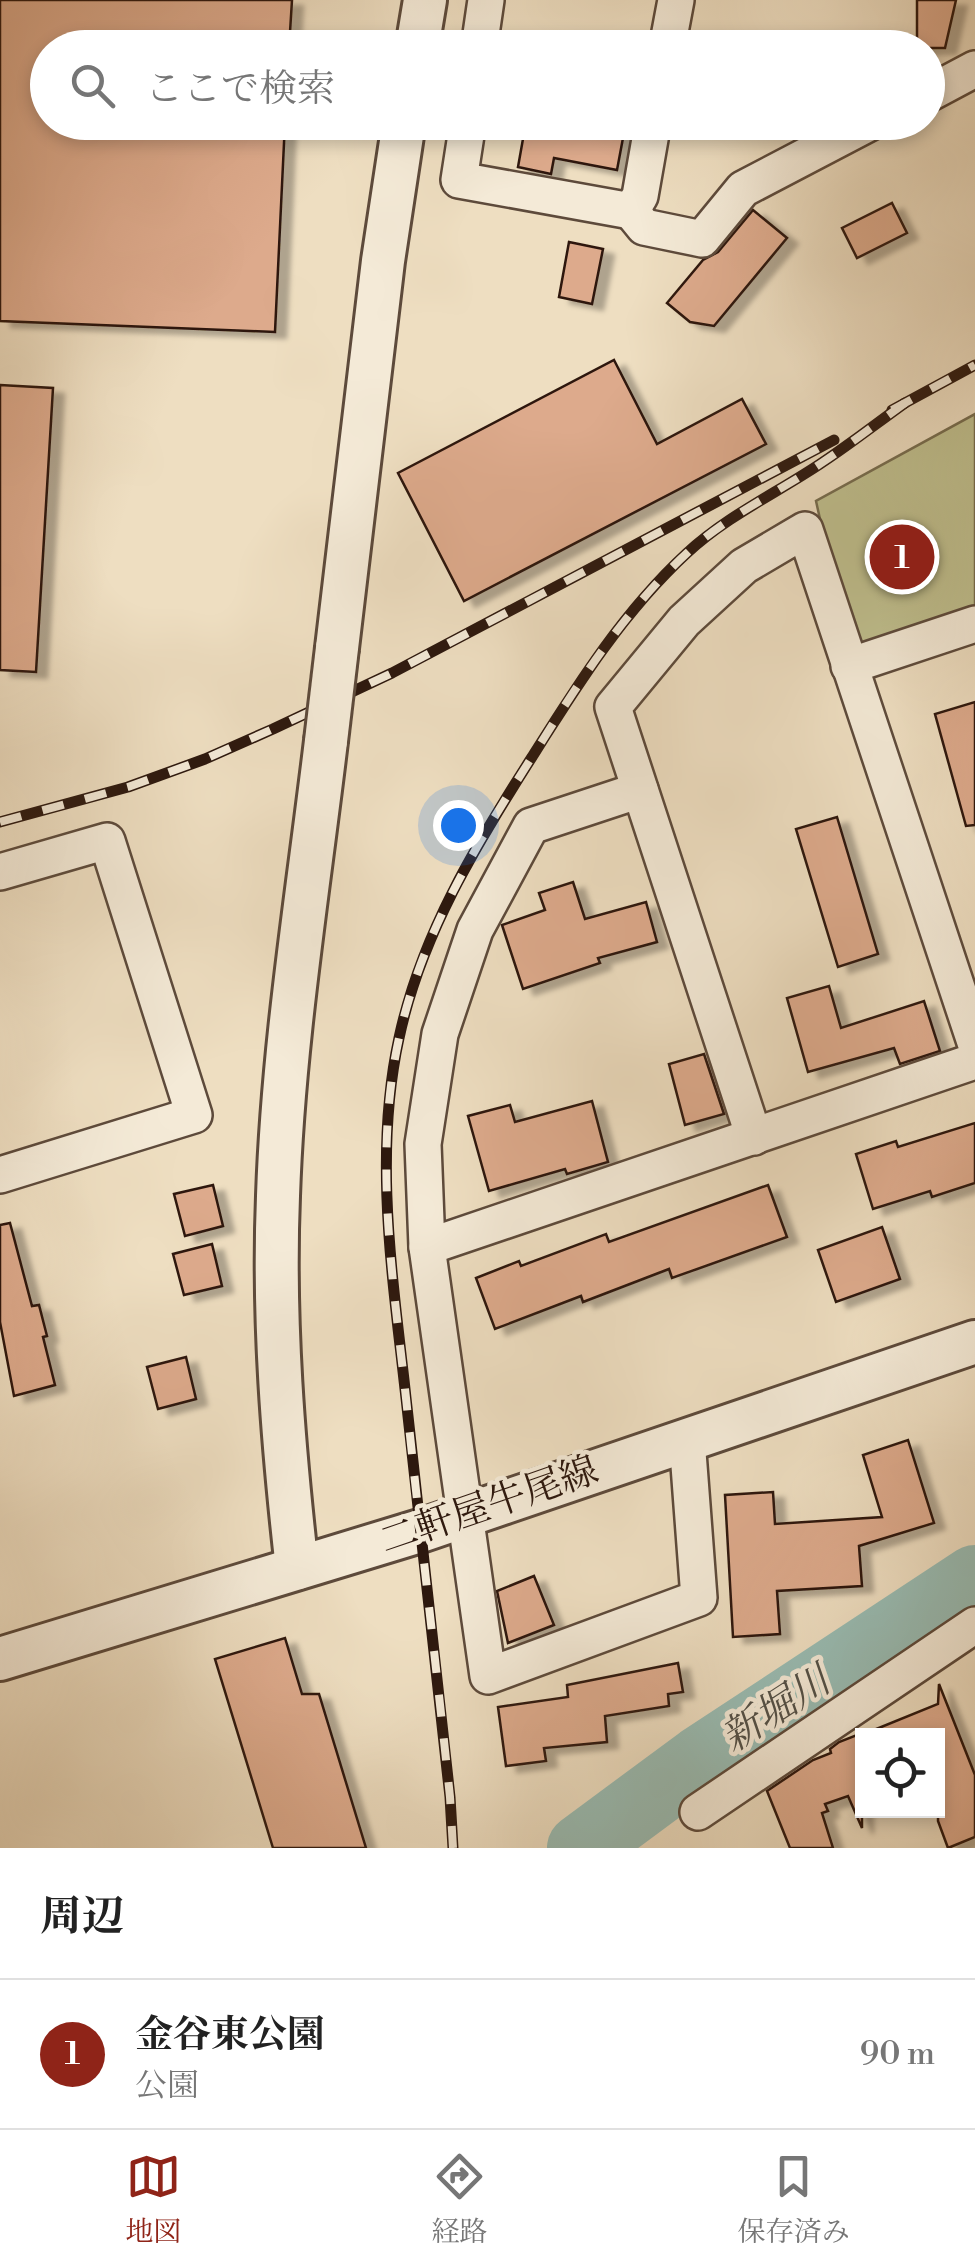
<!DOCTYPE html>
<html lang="ja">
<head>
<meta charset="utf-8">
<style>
  :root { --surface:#fff; --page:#f6f6f6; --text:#222; --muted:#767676; --line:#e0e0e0; --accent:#8f2418 }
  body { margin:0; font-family:"Libre Bodoni","Noto Serif JP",serif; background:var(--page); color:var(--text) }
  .controls { position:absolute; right:30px; bottom:30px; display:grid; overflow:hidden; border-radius:0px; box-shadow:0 5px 15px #0003 }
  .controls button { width:90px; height:90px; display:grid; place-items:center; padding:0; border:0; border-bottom:2px solid var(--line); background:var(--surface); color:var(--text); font:50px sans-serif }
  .you { position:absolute; left:458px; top:825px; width:35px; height:35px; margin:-25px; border:8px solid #fff; border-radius:50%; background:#1a73e8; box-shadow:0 0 0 15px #1a73e833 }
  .badge { display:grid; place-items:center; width:65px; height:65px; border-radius:50%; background:var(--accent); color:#fff; font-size:32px; font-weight:700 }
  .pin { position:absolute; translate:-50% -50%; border:5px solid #fff; box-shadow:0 2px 10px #0006 }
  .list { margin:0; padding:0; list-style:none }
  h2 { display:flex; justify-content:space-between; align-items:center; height:130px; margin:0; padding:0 40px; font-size:42px }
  h2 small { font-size:32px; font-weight:400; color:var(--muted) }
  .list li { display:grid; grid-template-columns:65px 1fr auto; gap:30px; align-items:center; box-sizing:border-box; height:150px; padding:0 40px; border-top:2px solid var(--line) }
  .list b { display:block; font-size:38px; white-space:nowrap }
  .list p { margin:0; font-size:32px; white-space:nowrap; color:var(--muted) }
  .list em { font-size:32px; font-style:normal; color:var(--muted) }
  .icon { flex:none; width:55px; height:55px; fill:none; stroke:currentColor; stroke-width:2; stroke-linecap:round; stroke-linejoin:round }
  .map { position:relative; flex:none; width:975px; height:1848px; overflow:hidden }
  .search { position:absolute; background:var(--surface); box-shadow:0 5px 15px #0003; left:30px; right:30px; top:30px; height:110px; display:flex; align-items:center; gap:25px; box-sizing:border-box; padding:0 35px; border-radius:55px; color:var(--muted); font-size:38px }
  .sheet { height:280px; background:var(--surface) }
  nav { display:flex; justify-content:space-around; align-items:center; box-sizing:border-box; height:140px; border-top:2px solid var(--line); background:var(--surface); font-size:28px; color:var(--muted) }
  nav a { display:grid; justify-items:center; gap:5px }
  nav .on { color:var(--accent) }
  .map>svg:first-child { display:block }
</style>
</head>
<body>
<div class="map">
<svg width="975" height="1848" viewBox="0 0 975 1848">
  <defs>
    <filter id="shadow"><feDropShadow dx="11" dy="6" stdDeviation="2.5" flood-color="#0004"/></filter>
  </defs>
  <rect width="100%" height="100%" fill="#eedec1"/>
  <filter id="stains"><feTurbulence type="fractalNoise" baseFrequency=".002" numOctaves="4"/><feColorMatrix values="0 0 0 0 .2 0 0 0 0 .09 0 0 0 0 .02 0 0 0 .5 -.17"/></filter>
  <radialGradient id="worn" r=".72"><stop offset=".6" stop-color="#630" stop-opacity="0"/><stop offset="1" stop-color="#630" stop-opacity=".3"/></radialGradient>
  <!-- green -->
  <path fill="#bfbf8e" stroke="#766c4e" stroke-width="2.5" d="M 975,414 L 975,613 L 861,651 L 847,641 L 816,501 Z"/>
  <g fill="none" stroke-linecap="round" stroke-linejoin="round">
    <!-- river -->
    <path stroke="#99bcb3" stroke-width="68" d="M 581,1848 L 700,1760 L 975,1579"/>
  </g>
  <!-- building -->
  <g fill="#ddaa8c" stroke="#2d180e" stroke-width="2.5" filter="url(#shadow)">
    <path d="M 0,0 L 292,0 L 289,48 L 48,48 L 48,122 L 285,122 L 275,332 L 0,321 Z"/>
    <path d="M 917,0 L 956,0 L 945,48 L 917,48 Z"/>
    <path d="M 526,122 L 626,122 L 617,170 L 554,158 L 551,174 L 518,167 Z"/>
    <path d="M 892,203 L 907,233 L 857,258 L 842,228 Z"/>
    <path d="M 753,210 L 787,238 L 714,326 L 690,322 L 667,303 L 703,260 L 718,252 Z"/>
    <path d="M 569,242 L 603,249 L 592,304 L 559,297 Z"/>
    <path d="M 614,360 L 657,444 L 742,399 L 766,444 L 464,601 L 398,473 Z"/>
    <path d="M 0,385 L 53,388 L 36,672 L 0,670 Z"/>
    <path d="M 975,702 L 975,825 L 966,826 L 935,714 Z"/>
    <path d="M 837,817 L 878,954 L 838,967 L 796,829 Z"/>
    <path d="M 573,882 L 585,919 L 646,902 L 657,942 L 598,958 L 600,963 L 523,989 L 502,925 L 545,910 L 539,893 Z"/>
    <path d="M 829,986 L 841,1028 L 924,1001 L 940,1051 L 900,1064 L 894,1048 L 808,1072 L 787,998 Z"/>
    <path d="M 704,1054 L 724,1114 L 685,1125 L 669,1064 Z"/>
    <path d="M 592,1101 L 608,1162 L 567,1174 L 565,1169 L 489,1191 L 468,1116 L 510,1105 L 515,1122 Z"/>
    <path d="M 975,1123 L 975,1183 L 932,1197 L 930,1191 L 873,1209 L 856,1154 L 896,1141 L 898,1147 Z"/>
    <path d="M 213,1185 L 223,1226 L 185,1236 L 174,1194 Z"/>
    <path d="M 768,1185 L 787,1237 L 672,1278 L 669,1269 L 583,1302 L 581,1296 L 495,1329 L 476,1278 L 519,1261 L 521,1266 L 606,1234 L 609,1242 Z"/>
    <path d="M 10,1223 L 32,1306 L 39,1305 L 47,1336 L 43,1337 L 55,1385 L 14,1396 L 0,1322 L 0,1225 Z"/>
    <path d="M 882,1227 L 900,1279 L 836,1302 L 818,1250 Z"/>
    <path d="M 212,1244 L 222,1286 L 184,1295 L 173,1254 Z"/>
    <path d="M 186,1357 L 196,1399 L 158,1409 L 147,1367 Z"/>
    <path d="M 908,1440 L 934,1523 L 859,1546 L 862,1586 L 777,1591 L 780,1634 L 733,1637 L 725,1495 L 773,1492 L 775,1524 L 882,1517 L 863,1455 Z"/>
    <path d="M 534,1576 L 554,1625 L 508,1643 L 497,1591 Z"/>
    <path d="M 285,1638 L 302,1694 L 319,1694 L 366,1848 L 273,1848 L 215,1659 Z"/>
    <path d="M 678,1663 L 683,1692 L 668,1694 L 669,1706 L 605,1716 L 607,1742 L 544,1748 L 546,1761 L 506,1766 L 498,1707 L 568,1697 L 567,1685 Z"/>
    <path d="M 939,1684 L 975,1775 L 975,1837 L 948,1848 L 938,1821 L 938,1736 L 864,1734 L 938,1704 Z"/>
    <path d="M 862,1733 L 862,1828 L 848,1796 L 825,1804 L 828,1811 L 822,1813 L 833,1848 L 790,1848 L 767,1791 L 813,1760 L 831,1753 L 830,1749 L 839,1742 Z"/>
  </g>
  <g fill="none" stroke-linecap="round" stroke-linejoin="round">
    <defs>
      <g id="minor">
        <path d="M 479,48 L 486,0"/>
        <path d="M 667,48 L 676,0"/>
        <path d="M 928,94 L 975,69"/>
        <path d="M 468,122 L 459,180 L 631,211 L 640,196 L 653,122"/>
        <path d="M 631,211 L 644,227 L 702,239 L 743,189 L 871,122"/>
        <path d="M 849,666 L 975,624"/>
        <path d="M 640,790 L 531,826 L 475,930 L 440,1034 L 423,1144 L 427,1247 L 488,1676 L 699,1598 L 687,1439"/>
        <path d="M 0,872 L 107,841 L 194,1115 L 0,1175"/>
        <path d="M 754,1137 L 613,707 L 684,621 L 744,566 L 805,530 L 975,1042"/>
        <path d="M 427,1247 L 975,1061"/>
        <path d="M 698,1812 L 975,1625"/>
      </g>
      <g id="tertiary">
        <path d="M 417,48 L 425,0"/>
        <path d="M 337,648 L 383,261 L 404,122"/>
        <path d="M 297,1568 C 283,1444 273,1321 278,1196 C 283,1044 308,892 326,741"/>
        <path d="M 0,1659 L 420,1531 L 975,1342"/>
      </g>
    </defs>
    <!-- minor casing -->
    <use href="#minor" stroke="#5d4a3b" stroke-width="40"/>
    <!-- tertiary casing -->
    <use href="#tertiary" stroke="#5d4a3b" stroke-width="48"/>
    <!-- minor -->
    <use href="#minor" stroke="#f4ead7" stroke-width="35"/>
    <!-- tertiary -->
    <use href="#tertiary" stroke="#f4ead7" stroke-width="42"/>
    <defs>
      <g id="rail">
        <path d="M 892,410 L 975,365"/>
        <path d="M 0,822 L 128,787 L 205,759 L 273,729 L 392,673 L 834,440"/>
        <path d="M 453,1848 L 450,1797 C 436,1664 420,1531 406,1398 C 393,1279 373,1157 399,1038 C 421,935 476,845 532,757 C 578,684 623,612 687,553 C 727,516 775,494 820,464 C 849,445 877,423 905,403"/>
      </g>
    </defs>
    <!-- rail casing -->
    <use href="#rail" stroke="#2d180e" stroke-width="11"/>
    <!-- rail -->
    <use href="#rail" stroke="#f4ead7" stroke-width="8" stroke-dasharray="22" stroke-linecap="butt"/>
    <defs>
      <path id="tertiary-bridge" d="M 326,741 L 337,648"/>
    </defs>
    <!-- tertiary-bridge casing -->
    <use href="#tertiary-bridge" stroke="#5d4a3b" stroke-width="48" stroke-linecap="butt"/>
    <!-- tertiary-bridge -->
    <use href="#tertiary-bridge" stroke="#f4ead7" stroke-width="42"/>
  </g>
  <g text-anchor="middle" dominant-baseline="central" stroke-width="9" stroke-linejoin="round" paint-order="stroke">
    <!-- street labels -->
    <g font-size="38" fill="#2d180e" stroke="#f4ead7">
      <text transform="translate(489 1506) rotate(-19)">二軒屋牛尾線</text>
    </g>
    <!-- water labels -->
    <g font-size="40" font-style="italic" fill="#535148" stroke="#f4ead7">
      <text transform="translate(776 1710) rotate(-33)">新堀川</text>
    </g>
  </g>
  <rect width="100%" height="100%" filter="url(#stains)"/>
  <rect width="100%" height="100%" fill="url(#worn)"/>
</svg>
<div class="controls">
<button><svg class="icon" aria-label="locate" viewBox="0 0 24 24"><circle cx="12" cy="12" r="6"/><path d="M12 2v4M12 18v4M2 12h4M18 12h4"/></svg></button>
</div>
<div class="you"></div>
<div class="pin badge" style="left:902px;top:557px">1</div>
<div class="search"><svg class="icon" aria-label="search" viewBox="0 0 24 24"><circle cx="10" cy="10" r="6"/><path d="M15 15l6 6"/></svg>ここで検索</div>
</div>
<section class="sheet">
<h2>周辺<small></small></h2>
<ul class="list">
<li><span class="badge">1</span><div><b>金谷東公園</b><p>公園</p></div><em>90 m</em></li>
</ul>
</section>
<nav>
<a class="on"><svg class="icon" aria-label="map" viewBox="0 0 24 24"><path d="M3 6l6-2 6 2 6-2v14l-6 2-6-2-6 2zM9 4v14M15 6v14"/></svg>地図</a>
<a><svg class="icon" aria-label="directions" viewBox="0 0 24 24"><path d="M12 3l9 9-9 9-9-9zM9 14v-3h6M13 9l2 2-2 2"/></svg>経路</a>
<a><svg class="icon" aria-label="saved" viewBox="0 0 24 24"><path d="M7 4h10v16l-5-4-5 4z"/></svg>保存済み</a>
</nav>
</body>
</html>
